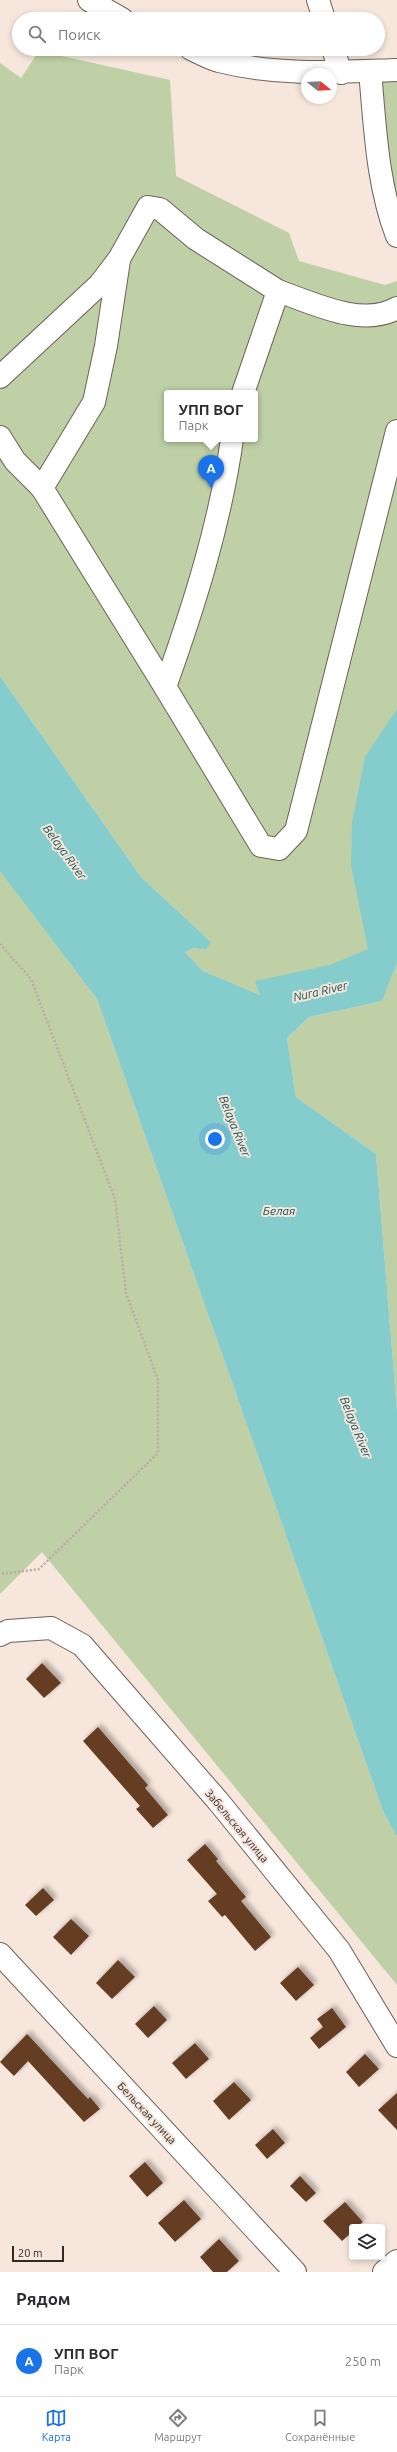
<!DOCTYPE html>
<html lang="ru">
<head>
<meta charset="utf-8">
<style>
  :root { --surface:#fff; --page:#f2f2f3; --text:#2b2b33; --muted:#7c7c81; --line:#e1e1e2; --accent:#1a73e8 }
  body { margin:0; font-family:Ubuntu,sans-serif; background:var(--page); color:var(--text) }
  .controls { position:absolute; right:12px; bottom:12px; display:grid; overflow:hidden; border-radius:4px; box-shadow:0 2px 6px #0003 }
  .controls button { width:36px; height:36px; display:grid; place-items:center; padding:0; border:0; border-bottom:1px solid var(--line); background:var(--surface); color:var(--text); font:20px sans-serif }
  .compass { position:absolute; left:301px; top:68px; width:36px; height:36px; border-radius:50%; background:var(--surface); box-shadow:0 2px 6px #0003; rotate:108deg }
  .scale { position:absolute; left:12px; bottom:10px; width:52px; box-sizing:border-box; padding-left:4px; border:2px solid #302a26; border-top:0; font-size:11px; line-height:14px; white-space:nowrap; color:#302a26; -webkit-text-stroke:3px #f6e6dc; paint-order:stroke }
  .you { position:absolute; left:215px; top:1139px; width:14px; height:14px; margin:-10px; border:3px solid #fff; border-radius:50%; background:#1a73e8; box-shadow:0 0 0 6px #1a73e833 }
  .badge { display:grid; place-items:center; width:26px; height:26px; border-radius:50%; background:var(--accent); color:#fff; font-size:13px; font-weight:700 }
  .pin { position:absolute; translate:-50% -33px; filter:drop-shadow(0 1px 2px #0008) }
  .pin::after { content:''; position:absolute; top:21px; width:14px; height:12px; background:inherit; clip-path:polygon(0 0,100% 0,50% 100%) }
  .popup { position:absolute; left:164px; top:390px; width:94px; height:52px; box-sizing:border-box; display:grid; place-content:center; border-radius:4px; background:var(--surface); filter:drop-shadow(0 1px 3px #0005); font-size:13px; white-space:nowrap; color:var(--muted) }
  .popup b { font-size:15px; color:var(--text) }
  .popup::after { content:''; position:absolute; left:50%; top:100%; margin-left:-8px; border:8px solid transparent; border-top-color:var(--surface) }
  .list { margin:0; padding:0; list-style:none }
  h2 { display:flex; justify-content:space-between; align-items:center; height:52px; margin:0; padding:0 16px; font-size:17px }
  h2 small { font-size:13px; font-weight:400; color:var(--muted) }
  .list li { display:grid; grid-template-columns:26px 1fr auto; gap:12px; align-items:center; box-sizing:border-box; height:72px; padding:0 16px; border-top:1px solid var(--line) }
  .list b { display:block; font-size:15px; white-space:nowrap }
  .list p { margin:0; font-size:13px; white-space:nowrap; color:var(--muted) }
  .list em { font-size:13px; font-style:normal; color:var(--muted) }
  .icon { flex:none; width:22px; height:22px; fill:none; stroke:currentColor; stroke-width:2; stroke-linecap:round; stroke-linejoin:round }
  .map { position:relative; flex:none; width:397px; height:2272px; overflow:hidden }
  .search { position:absolute; background:var(--surface); box-shadow:0 2px 6px #0003; left:12px; right:12px; top:12px; height:44px; display:flex; align-items:center; gap:10px; box-sizing:border-box; padding:0 14px; border-radius:22px; color:var(--muted); font-size:15px }
  .sheet { height:124px; background:var(--surface) }
  nav { display:flex; justify-content:space-around; align-items:center; box-sizing:border-box; height:56px; border-top:1px solid var(--line); background:var(--surface); font-size:11px; color:var(--muted) }
  nav a { display:grid; justify-items:center; gap:2px }
  nav .on { color:var(--accent) }
  .map>svg:first-child { display:block }
</style>
</head>
<body>
<div class="map">
<svg width="397" height="2272" viewBox="0 0 397 2272">
  <defs>
    <filter id="shadow"><feDropShadow dx="3.5" dy="-3.5" stdDeviation="2" flood-color="#0004"/></filter>
  </defs>
  <rect width="100%" height="100%" fill="#f6e6dc"/>
  <!-- green -->
  <g fill="#bfd0a7" fill-rule="evenodd">
    <path d="M 39,51 L 170,80 L 176,176 L 289,233 L 299,261 L 385,285 L 397,281 L 397,722 L 376,950 L 260,995 L 203,971 L 185,952 L 194,948 L 206,950 L 211,942 L 141,877 L 0,676 L 0,63 L 21,78 ZM 167,393 L 255,393 L 255,439 L 167,439 Z"/>
    <path d="M 397,74 L 397,220 L 395,214 L 380,76 Z"/>
    <path d="M 0,870 L 97,999 L 383,1811 L 397,1837 L 397,1985 L 42,1552 L 0,1594 Z"/>
    <path d="M 397,964 L 397,1411 L 376,1154 L 296,1097 L 287,1038 L 309,1017 L 382,1001 Z"/>
  </g>
  <!-- water -->
  <path fill="#85cccc" d="M 0,676 L 141,877 L 211,942 L 206,950 L 194,948 L 185,952 L 203,971 L 260,995 L 255,981 L 330,965 L 368,949 L 351,865 L 352,823 L 365,757 L 397,709 L 397,964 L 382,1001 L 309,1017 L 287,1038 L 296,1097 L 376,1154 L 397,1411 L 397,1837 L 383,1811 L 97,999 L 0,871 Z"/>
  <!-- building -->
  <g fill="#653e20" filter="url(#shadow)">
    <path d="M 42,1663 L 61,1683 L 44,1698 L 26,1679 Z"/>
    <path d="M 98,1727 L 148,1785 L 145,1788 L 168,1815 L 153,1828 L 136,1809 L 140,1806 L 83,1741 Z"/>
    <path d="M 205,1844 L 218,1859 L 216,1861 L 246,1897 L 241,1901 L 271,1937 L 255,1951 L 225,1915 L 222,1917 L 208,1901 L 217,1894 L 187,1860 Z"/>
    <path d="M 43,1888 L 54,1900 L 36,1916 L 25,1905 Z"/>
    <path d="M 71,1919 L 89,1936 L 71,1955 L 53,1937 Z"/>
    <path d="M 118,1960 L 135,1977 L 112,1999 L 96,1983 Z"/>
    <path d="M 298,1967 L 314,1985 L 296,2001 L 280,1983 Z"/>
    <path d="M 154,2006 L 167,2020 L 148,2038 L 135,2024 Z"/>
    <path d="M 332,2008 L 346,2027 L 319,2049 L 310,2038 L 323,2027 L 317,2019 Z"/>
    <path d="M 27,2034 L 88,2099 L 90,2097 L 100,2109 L 84,2122 L 28,2061 L 14,2076 L 0,2062 Z"/>
    <path d="M 195,2043 L 209,2059 L 186,2079 L 172,2063 Z"/>
    <path d="M 365,2054 L 379,2069 L 359,2087 L 346,2072 Z"/>
    <path d="M 234,2082 L 251,2100 L 229,2120 L 213,2101 Z"/>
    <path d="M 397,2093 L 397,2130 L 378,2110 Z"/>
    <path d="M 273,2129 L 285,2143 L 267,2159 L 255,2145 Z"/>
    <path d="M 145,2162 L 163,2183 L 147,2197 L 129,2176 Z"/>
    <path d="M 300,2176 L 316,2193 L 306,2202 L 290,2186 Z"/>
    <path d="M 184,2200 L 201,2219 L 175,2242 L 158,2223 Z"/>
    <path d="M 345,2202 L 363,2222 L 357,2227 L 352,2227 L 352,2232 L 342,2241 L 323,2221 Z"/>
    <path d="M 219,2239 L 239,2261 L 227,2272 L 213,2272 L 200,2257 Z"/>
  </g>
  <g fill="none" stroke-linecap="round" stroke-linejoin="round">
    <defs>
      <g id="minor">
        <path d="M 89,0 L 122,19"/>
        <path d="M 318,0 L 324,19"/>
        <path d="M 191,49 C 200,53 210,59 219,61 C 277,76 338,72 397,70"/>
        <path d="M 333,49 L 341,73"/>
        <path d="M 370,71 C 375,126 377,184 397,236"/>
        <path d="M 0,377 L 100,284 L 119,259 L 148,207 L 160,209 L 196,239 L 278,291"/>
        <path d="M 243,393 L 278,291 C 313,303 362,328 397,308"/>
        <path d="M 0,437 L 15,461 L 42,488 L 165,687"/>
        <path d="M 232,439 C 220,524 194,606 165,687 L 261,846 L 279,849 L 296,831 L 397,431"/>
        <path d="M 42,488 L 94,402 L 106,346 L 119,260"/>
        <path d="M 0,1635 L 8,1631 L 51,1628 L 82,1645 L 218,1801 L 339,1950 L 397,2046"/>
        <path d="M 0,1954 L 295,2272"/>
        <path d="M 384,2272 L 397,2261"/>
      </g>
    </defs>
    <!-- minor casing -->
    <use href="#minor" stroke="#6e6158" stroke-width="24"/>
    <!-- path -->
    <path stroke="#b9aca4" stroke-width="2.5" stroke-dasharray="2 2" stroke-linecap="butt" d="M 0,944 L 31,979 L 115,1199 L 126,1293 L 158,1380 L 158,1453 L 39,1569 L 0,1574"/>
    <!-- minor -->
    <use href="#minor" stroke="#fff" stroke-width="22"/>
  </g>
  <g text-anchor="middle" dominant-baseline="central" stroke-width="4" stroke-linejoin="round" paint-order="stroke">
    <!-- street labels -->
    <g font-size="11" fill="#302a26" stroke="#f6e6dc">
      <text transform="translate(237 1826) rotate(50)">Забельская улица</text>
      <text transform="translate(147 2113) rotate(47)">Бельская улица</text>
    </g>
    <!-- water labels -->
    <g font-size="12" font-style="italic" fill="#155354" stroke="#f6e6dc">
      <text transform="translate(65 852) rotate(54)">Belaya River</text>
      <text transform="translate(320 991) rotate(-13)">Nura River</text>
      <text transform="translate(235 1126) rotate(68)">Belaya River</text>
      <text x="279" y="1210">Белая</text>
      <text transform="translate(356 1427) rotate(68)">Belaya River</text>
    </g>
  </g>
</svg>
<div class="controls">
<button><svg class="icon" aria-label="layers" viewBox="0 0 24 24"><path d="M12 4l9 5-9 5-9-5zM3 14l9 5 9-5"/></svg></button>
</div>
<svg class="compass" viewBox="-18 -18 36 36"><path d="M0-13l5 13h-10z" fill="#e53935"/><path d="M0 13l5-13h-10z" fill="#7c7c81"/></svg>
<div class="scale">20 m</div>
<div class="you"></div>
<div class="pin badge" style="left:211px;top:488px">A</div>
<div class="popup"><b>УПП ВОГ</b>Парк</div>
<div class="search"><svg class="icon" aria-label="search" viewBox="0 0 24 24"><circle cx="10" cy="10" r="6"/><path d="M15 15l6 6"/></svg>Поиск</div>
</div>
<section class="sheet">
<h2>Рядом<small></small></h2>
<ul class="list">
<li><span class="badge">A</span><div><b>УПП ВОГ</b><p>Парк</p></div><em>250 m</em></li>
</ul>
</section>
<nav>
<a class="on"><svg class="icon" aria-label="map" viewBox="0 0 24 24"><path d="M3 6l6-2 6 2 6-2v14l-6 2-6-2-6 2zM9 4v14M15 6v14"/></svg>Карта</a>
<a><svg class="icon" aria-label="directions" viewBox="0 0 24 24"><path d="M12 3l9 9-9 9-9-9zM9 14v-3h6M13 9l2 2-2 2"/></svg>Маршрут</a>
<a><svg class="icon" aria-label="saved" viewBox="0 0 24 24"><path d="M7 4h10v16l-5-4-5 4z"/></svg>Сохранённые</a>
</nav>
</body>
</html>
